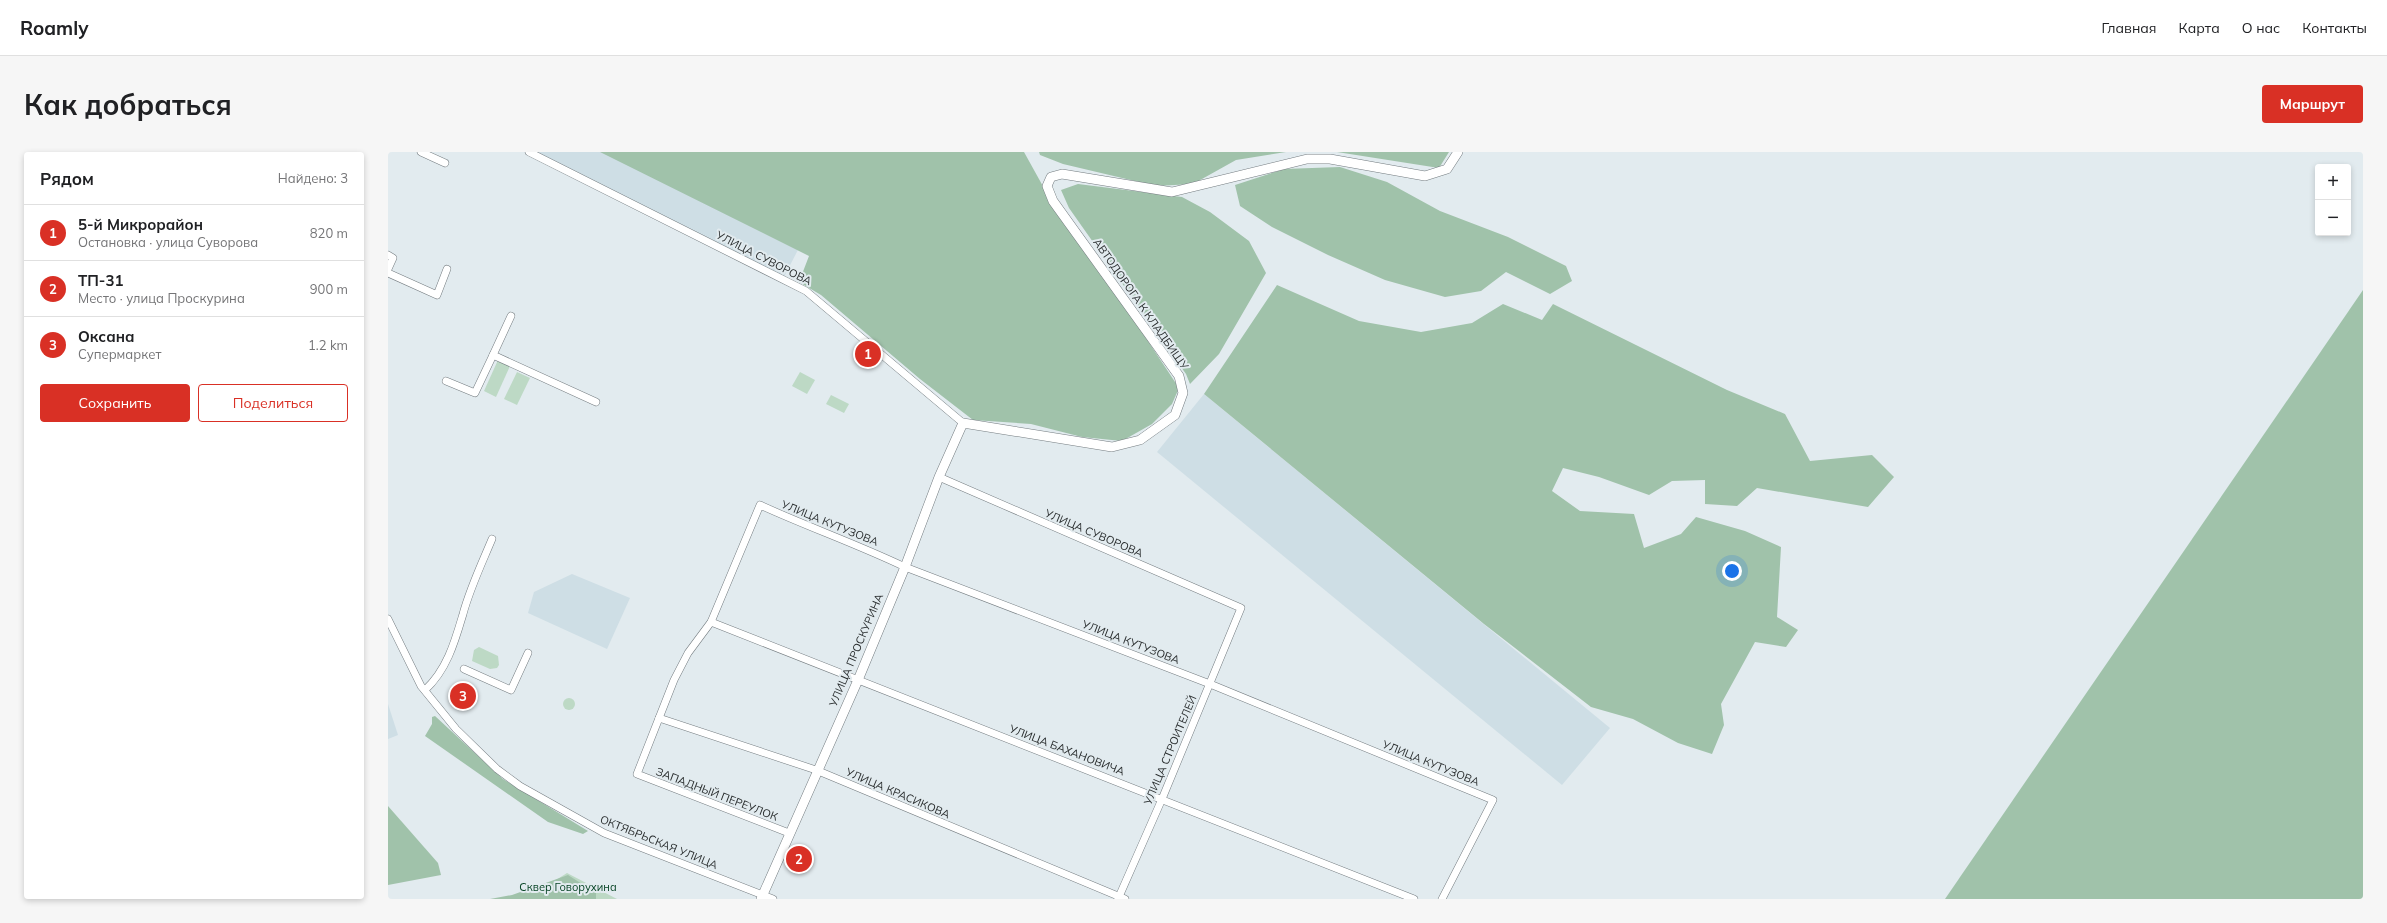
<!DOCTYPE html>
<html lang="ru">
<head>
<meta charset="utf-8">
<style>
  :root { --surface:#fff; --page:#f6f6f6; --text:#202124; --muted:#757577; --line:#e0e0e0; --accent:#d93025 }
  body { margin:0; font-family:Mulish,sans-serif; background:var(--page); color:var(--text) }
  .controls { position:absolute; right:12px; top:12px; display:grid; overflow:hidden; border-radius:4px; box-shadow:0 2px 6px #0003 }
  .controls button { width:36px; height:36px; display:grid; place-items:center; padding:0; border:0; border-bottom:1px solid var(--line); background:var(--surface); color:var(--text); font:20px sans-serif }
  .you { position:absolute; left:1344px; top:419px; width:14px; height:14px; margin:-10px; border:3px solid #fff; border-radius:50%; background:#1a73e8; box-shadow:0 0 0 6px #1a73e833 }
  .badge { display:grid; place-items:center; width:26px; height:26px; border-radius:50%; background:var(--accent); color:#fff; font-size:13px; font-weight:700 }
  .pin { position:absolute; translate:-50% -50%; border:2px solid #fff; box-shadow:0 1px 4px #0006 }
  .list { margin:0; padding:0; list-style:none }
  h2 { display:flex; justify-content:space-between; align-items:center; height:52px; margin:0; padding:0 16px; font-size:17px }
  h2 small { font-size:13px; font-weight:400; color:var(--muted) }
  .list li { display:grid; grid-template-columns:26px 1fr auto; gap:12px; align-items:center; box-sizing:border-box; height:56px; padding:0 16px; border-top:1px solid var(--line) }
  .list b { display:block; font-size:15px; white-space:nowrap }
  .list p { margin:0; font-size:13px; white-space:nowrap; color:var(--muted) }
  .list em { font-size:13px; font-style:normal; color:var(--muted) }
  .actions { display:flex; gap:8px; padding:12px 16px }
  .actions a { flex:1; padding:9px 0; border:1px solid var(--accent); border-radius:4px; text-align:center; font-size:14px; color:var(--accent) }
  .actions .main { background:var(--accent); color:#fff }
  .map { position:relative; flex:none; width:1975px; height:747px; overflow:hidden; border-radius:4px }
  header { display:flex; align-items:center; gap:24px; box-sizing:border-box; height:56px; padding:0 20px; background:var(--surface); border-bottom:1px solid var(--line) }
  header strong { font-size:19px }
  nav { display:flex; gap:22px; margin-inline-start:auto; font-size:14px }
  .intro { display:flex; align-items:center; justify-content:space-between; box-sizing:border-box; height:96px; padding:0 24px }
  h1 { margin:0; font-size:28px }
  .button { padding:10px 18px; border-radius:4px; background:var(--accent); color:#fff; font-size:14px; font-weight:700 }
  main { display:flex; gap:24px; padding:0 24px }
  aside { flex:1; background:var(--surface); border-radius:4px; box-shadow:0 2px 6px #0003 }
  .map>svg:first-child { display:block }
</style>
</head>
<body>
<header>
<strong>Roamly</strong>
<nav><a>Главная</a><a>Карта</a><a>О нас</a><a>Контакты</a></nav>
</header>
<div class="intro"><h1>Как добраться</h1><a class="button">Маршрут</a></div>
<main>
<aside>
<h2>Рядом<small>Найдено: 3</small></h2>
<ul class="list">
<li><span class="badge">1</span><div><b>5-й Микрорайон</b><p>Остановка · улица Суворова</p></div><em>820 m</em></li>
<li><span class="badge">2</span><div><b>ТП-31</b><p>Место · улица Проскурина</p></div><em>900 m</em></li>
<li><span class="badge">3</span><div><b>Оксана</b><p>Супермаркет</p></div><em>1.2 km</em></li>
</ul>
<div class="actions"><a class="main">Сохранить</a><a>Поделиться</a></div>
</aside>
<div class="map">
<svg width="1975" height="747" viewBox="0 0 1975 747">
  <rect width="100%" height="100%" fill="#e2ebef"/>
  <!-- built -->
  <g fill="#cedee5">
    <path d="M 149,0 L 241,0 L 415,88 L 396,125 Z"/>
    <path d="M 816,242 L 1222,576 L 1174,633 L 769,300 Z"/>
    <path d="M 184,422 L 242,446 L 219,497 L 140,461 L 146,440 Z"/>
    <path d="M 0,552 L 10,583 L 0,587 Z"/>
  </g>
  <!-- green -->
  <g fill="#bdd9c5">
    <path d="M 110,208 L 122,214 L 108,245 L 96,239 Z"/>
    <path d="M 129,220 L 142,226 L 129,253 L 116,247 Z"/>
    <path d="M 412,220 L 427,228 L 419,242 L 404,234 Z"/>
    <path d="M 443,243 L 461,252 L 456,261 L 438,252 Z"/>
    <path d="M 91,495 L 110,504 L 111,513 L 109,516 L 102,517 L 84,509 L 86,498 Z"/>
    <circle cx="181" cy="552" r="6"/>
    <path d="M 179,721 L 229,747 L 138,747 Z"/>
  </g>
  <!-- forest -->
  <g fill="#a0c2aa">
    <path d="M 212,0 L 636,0 L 672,65 L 744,165 L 791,236 L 784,252 L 764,272 L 734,289 L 694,285 L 643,272 L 585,268 L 532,227 L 433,143 L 411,130 L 421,104 Z"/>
    <path d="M 651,0 L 898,0 L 848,8 L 805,32 L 768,34 L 675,12 L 652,3 Z"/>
    <path d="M 949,0 L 1061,0 L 1051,16 Z"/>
    <path d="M 952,15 L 999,30 L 1052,59 L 1120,85 L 1178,114 L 1184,129 L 1162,142 L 1118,120 L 1093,139 L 1057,145 L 997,128 L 940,103 L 884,75 L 852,54 L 847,33 L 896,17 Z"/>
    <path d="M 690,32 L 794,45 L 822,60 L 861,89 L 878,121 L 831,202 L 802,232 L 798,222 L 681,56 L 673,38 Z"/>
    <path d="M 889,133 L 971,169 L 1033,180 L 1084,171 L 1115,152 L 1154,168 L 1165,152 L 1339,238 L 1397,262 L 1422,309 L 1484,303 L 1506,325 L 1480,355 L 1369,336 L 1349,354 L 1317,352 L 1317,328 L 1284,329 L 1261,343 L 1211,325 L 1175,316 L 1164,339 L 1192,359 L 1246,362 L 1256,396 L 1293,382 L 1308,365 L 1357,379 L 1393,395 L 1389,465 L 1410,478 L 1398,495 L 1367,490 L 1333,552 L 1336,573 L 1324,602 L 1290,591 L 1245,567 L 1203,555 L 1096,472 L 816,242 Z"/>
    <path d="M 1975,138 L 1975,747 L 1557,747 Z"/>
    <path d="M 47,564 L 115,627 L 200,679 L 195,682 L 160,670 L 37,584 L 44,572 L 44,565 Z"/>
    <path d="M 0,654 L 50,711 L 53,723 L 0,733 Z"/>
    <path d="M 180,723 L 208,741 L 208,747 L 102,747 L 124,743 Z"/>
  </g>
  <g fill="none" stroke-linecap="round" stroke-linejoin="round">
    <defs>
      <g id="street">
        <path d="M 33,0 L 57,11"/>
        <path d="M 141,0 L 418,139 L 575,271"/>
        <path d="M 0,103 L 5,106 L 0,117"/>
        <path d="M 0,121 L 49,143 L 59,117"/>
        <path d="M 123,164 L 105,203 L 208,250"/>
        <path d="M 58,229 L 87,241 L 105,203"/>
        <path d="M 551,325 L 853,456 L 774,647 L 730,747"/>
        <path d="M 0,467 L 33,534 L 68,577 L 109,617 L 132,634 L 216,681 L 385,747"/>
        <path d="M 323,470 L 1026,747"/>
        <path d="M 76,517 L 123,538 L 140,501"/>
        <path d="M 37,538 C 59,518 67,489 75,462 C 82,436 94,411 104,387"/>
        <path d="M 271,566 L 428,618 L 737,747"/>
        <path d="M 401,681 L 249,622 L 286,528 L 300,501 L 323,470 L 372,353 C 420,375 469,392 517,415 L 822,532 L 1105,648 L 1054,747"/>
      </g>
      <path id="secondary" d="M 373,747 L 470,528 L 517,415 L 551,325 L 575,271 L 724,295 L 752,288 L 787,263 L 795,241 L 791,224 L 665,49 L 659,34 L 663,25 L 674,22 L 784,40 L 919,7 L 942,7 L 1037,24 L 1059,17 L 1070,0"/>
    </defs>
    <!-- street casing -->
    <use href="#street" stroke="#747c80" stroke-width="8"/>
    <!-- secondary casing -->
    <use href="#secondary" stroke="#747c80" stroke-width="10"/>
    <!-- street -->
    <use href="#street" stroke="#fff" stroke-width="7"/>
    <!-- secondary -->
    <use href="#secondary" stroke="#fff" stroke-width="9"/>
  </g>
  <g text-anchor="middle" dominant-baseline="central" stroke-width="4" stroke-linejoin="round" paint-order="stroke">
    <!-- street labels -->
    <g font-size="11" fill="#292d2e" stroke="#e2ebef">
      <text transform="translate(376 106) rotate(27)">УЛИЦА СУВОРОВА</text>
      <text transform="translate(753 152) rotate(55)">АВТОДОРОГА К КЛАДБИЩУ</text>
      <text transform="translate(442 371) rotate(22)">УЛИЦА КУТУЗОВА</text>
      <text transform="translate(706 381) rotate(23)">УЛИЦА СУВОРОВА</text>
      <text transform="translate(743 490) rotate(21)">УЛИЦА КУТУЗОВА</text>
      <text transform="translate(468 498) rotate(-67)">УЛИЦА ПРОСКУРИНА</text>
      <text transform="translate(679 598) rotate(21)">УЛИЦА БАХАНОВИЧА</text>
      <text transform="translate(782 598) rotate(-67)">УЛИЦА СТРОИТЕЛЕЙ</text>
      <text transform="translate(1043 611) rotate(22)">УЛИЦА КУТУЗОВА</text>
      <text transform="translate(510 641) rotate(23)">УЛИЦА КРАСИКОВА</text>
      <text transform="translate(329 642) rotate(21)">ЗАПАДНЫЙ ПЕРЕУЛОК</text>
      <text transform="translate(271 690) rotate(22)">ОКТЯБРЬСКАЯ УЛИЦА</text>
    </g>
    <!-- park labels -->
    <g font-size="11" fill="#013f1f" stroke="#e2ebef">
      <text x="180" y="735">Сквер Говорухина</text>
    </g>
  </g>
</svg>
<div class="controls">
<button>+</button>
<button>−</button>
</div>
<div class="you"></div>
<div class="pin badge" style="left:480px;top:202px">1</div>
<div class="pin badge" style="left:411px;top:707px">2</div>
<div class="pin badge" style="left:75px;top:544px">3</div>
</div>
</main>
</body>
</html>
